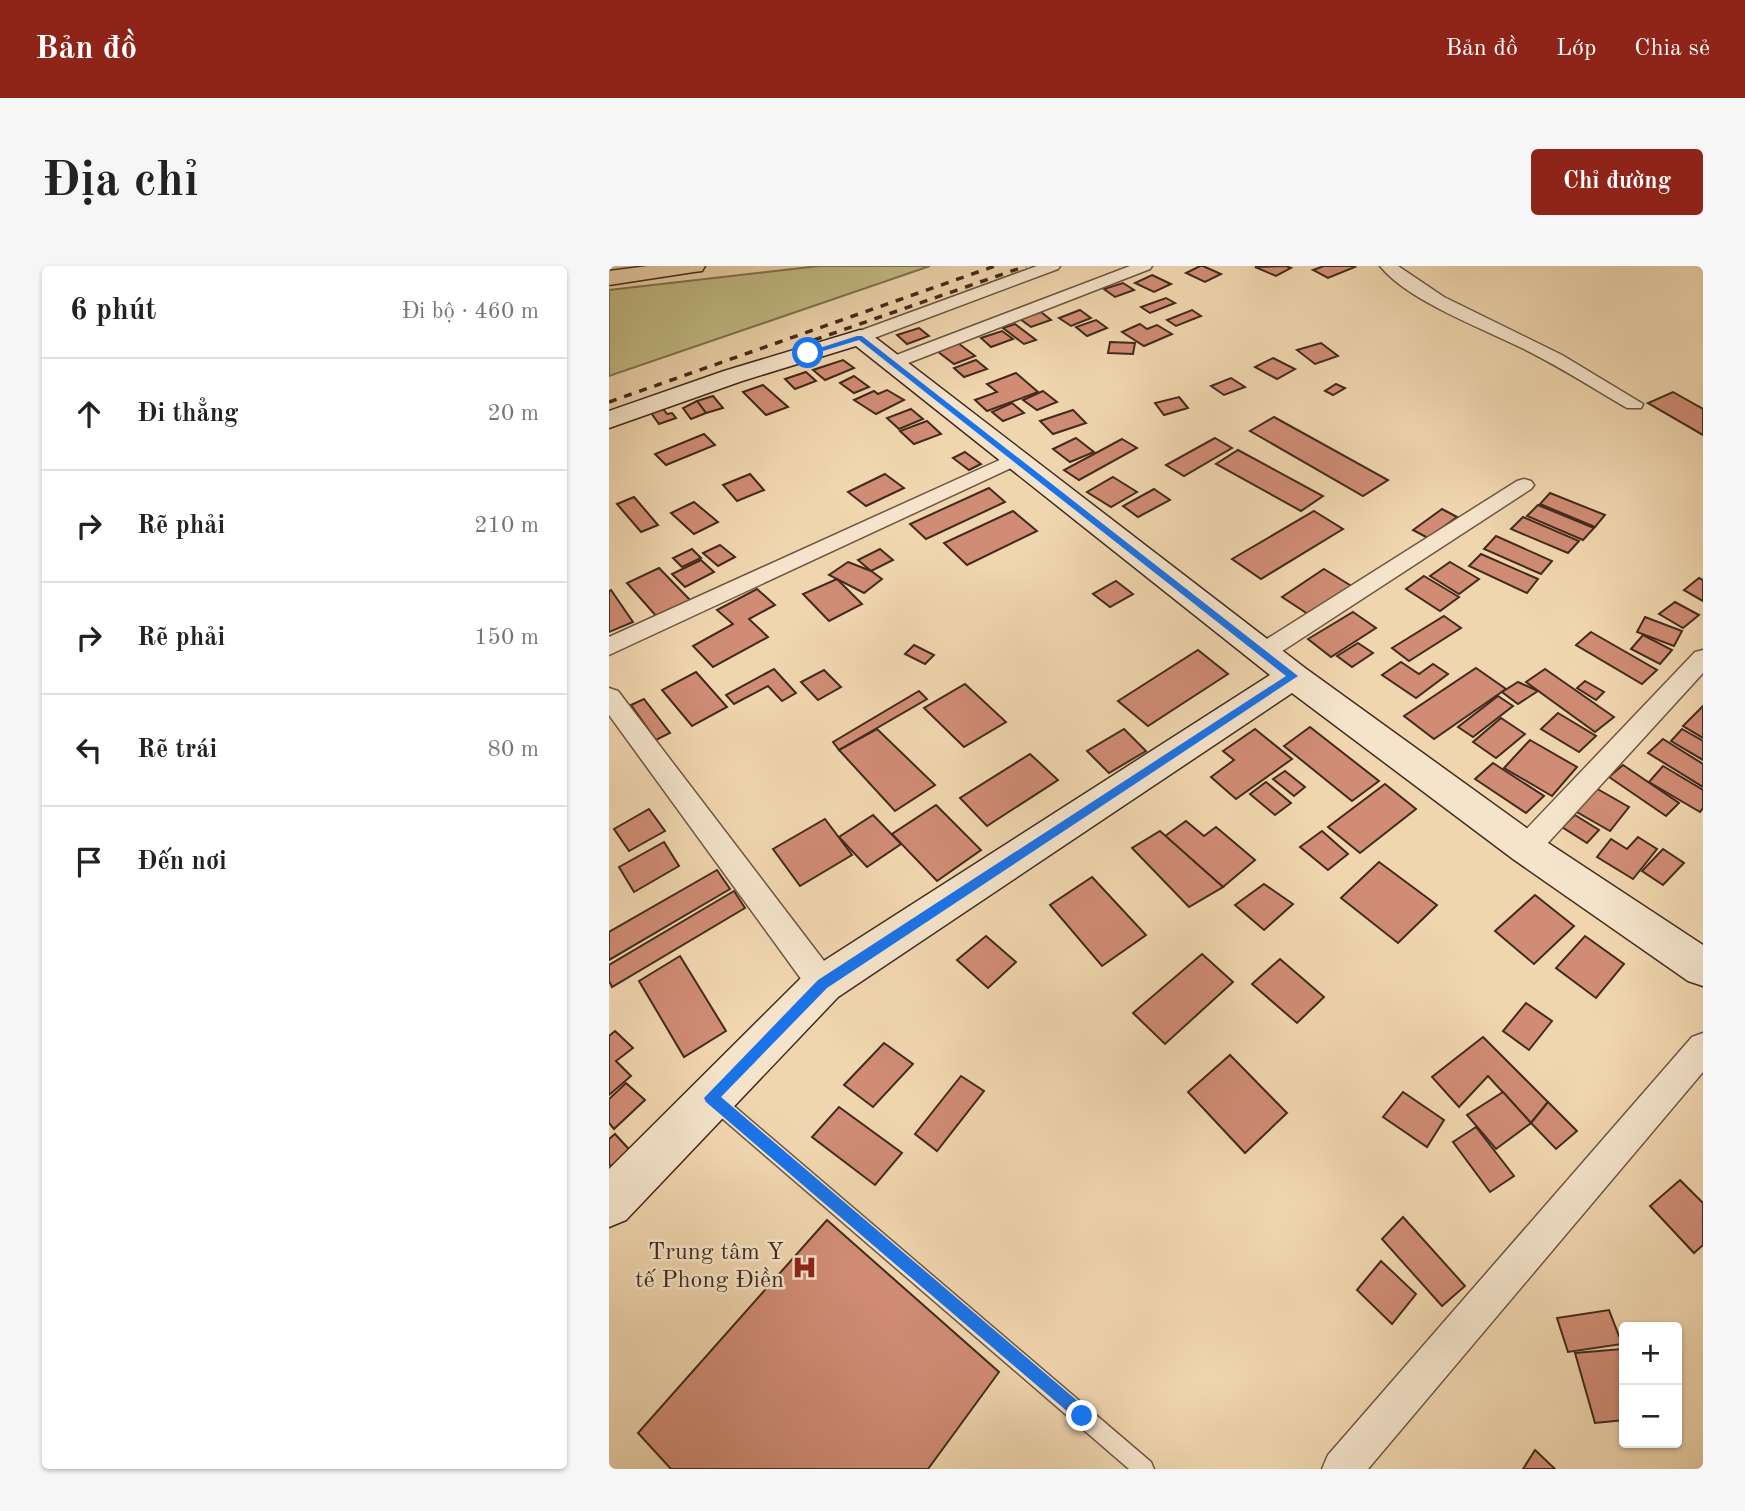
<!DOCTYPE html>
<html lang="vi">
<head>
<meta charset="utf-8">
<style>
  :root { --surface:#fff; --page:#f6f6f6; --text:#222; --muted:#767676; --line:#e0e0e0; --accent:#8f2418 }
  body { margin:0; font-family:"Old Standard TT",serif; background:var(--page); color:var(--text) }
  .controls { position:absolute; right:21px; bottom:21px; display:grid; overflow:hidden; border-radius:7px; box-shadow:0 2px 5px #0004 }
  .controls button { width:63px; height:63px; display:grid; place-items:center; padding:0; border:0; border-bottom:2px solid var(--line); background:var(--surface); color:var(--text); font:35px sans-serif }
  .stop { position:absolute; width:21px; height:21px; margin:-16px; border:5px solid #1a73e8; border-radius:50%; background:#fff }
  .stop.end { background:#1a73e8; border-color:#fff; box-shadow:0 2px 7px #0008 }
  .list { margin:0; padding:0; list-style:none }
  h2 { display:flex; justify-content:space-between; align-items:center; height:91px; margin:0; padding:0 28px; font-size:30px }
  h2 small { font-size:23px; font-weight:400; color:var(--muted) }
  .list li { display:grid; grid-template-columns:46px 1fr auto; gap:21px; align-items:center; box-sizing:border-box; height:112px; padding:0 28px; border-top:2px solid var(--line) }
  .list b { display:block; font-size:26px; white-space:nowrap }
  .list em { font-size:23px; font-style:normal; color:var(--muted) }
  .icon { flex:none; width:38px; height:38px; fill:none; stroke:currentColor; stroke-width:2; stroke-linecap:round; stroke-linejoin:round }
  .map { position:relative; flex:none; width:1094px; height:1203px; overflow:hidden; border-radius:7px }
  header { display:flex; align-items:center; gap:42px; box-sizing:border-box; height:98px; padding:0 35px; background:var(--accent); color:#fff }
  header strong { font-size:33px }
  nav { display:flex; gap:38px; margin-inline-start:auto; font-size:24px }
  .intro { display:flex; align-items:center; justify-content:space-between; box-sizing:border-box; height:168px; padding:0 42px }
  h1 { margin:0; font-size:49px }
  .button { padding:18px 32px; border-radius:7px; background:var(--accent); color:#fff; font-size:24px; font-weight:700 }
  main { display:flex; gap:42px; padding:0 42px }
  aside { flex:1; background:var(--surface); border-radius:7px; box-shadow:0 2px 5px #0004 }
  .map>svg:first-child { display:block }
</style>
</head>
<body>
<header>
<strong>Bản đồ</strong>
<nav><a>Bản đồ</a><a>Lớp</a><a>Chia sẻ</a></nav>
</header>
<div class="intro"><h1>Địa chỉ</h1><a class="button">Chỉ đường</a></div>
<main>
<aside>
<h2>6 phút<small>Đi bộ · 460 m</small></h2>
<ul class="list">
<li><svg class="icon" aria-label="ahead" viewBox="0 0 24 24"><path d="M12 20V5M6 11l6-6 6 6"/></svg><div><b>Đi thẳng</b></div><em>20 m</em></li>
<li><svg class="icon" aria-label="right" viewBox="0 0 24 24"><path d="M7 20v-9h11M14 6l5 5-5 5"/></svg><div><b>Rẽ phải</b></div><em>210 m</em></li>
<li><svg class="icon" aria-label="right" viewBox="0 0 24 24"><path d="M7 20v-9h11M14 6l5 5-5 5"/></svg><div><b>Rẽ phải</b></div><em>150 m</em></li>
<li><svg class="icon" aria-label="left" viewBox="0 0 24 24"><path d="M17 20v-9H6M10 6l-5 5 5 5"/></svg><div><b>Rẽ trái</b></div><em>80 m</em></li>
<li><svg class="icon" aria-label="arrive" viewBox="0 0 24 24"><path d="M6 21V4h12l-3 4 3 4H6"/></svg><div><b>Đến nơi</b></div></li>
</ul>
</aside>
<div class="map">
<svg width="1094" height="1203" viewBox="0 0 1094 1203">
  <rect width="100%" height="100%" fill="#f0d6af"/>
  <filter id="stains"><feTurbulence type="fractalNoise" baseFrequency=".00286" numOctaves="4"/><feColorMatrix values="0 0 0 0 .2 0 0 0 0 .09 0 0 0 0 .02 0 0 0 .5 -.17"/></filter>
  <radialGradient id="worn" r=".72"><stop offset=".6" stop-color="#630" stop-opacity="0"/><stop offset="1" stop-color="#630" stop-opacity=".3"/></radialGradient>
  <!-- green -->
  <path fill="#c2bb85" stroke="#827350" stroke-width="2" d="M 210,0 L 321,0 L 0,110 L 0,24 Z"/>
  <!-- building -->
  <g fill="#d08c75" stroke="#422b1c" stroke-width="2">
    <path d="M 591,0 L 594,0 L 612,8 L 596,16 L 577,7 Z"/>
    <path d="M 677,0 L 682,2 L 667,10 L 646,1 Z"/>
    <path d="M 715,0 L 744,0 L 746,1 L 719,12 L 704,4 Z"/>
    <path d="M 543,9 L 562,18 L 545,26 L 526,17 Z"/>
    <path d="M 514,17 L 525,24 L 506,31 L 495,23 Z"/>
    <path d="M 557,32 L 566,37 L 541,47 L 532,41 Z"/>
    <path d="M 471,44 L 482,52 L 462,60 L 450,52 Z"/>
    <path d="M 583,44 L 592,50 L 567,60 L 558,54 Z"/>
    <path d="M 432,46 L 442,54 L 422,61 L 411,53 Z"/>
    <path d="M 487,54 L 498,62 L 478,70 L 467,61 Z"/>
    <path d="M 406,58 L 427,74 L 415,78 L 394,62 Z"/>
    <path d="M 531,58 L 538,63 L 548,59 L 563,68 L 535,80 L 513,66 Z"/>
    <path d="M 310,62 L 320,70 L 298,78 L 288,69 Z"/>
    <path d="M 393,65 L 404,73 L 382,81 L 372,72 Z"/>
    <path d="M 501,76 L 526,77 L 524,88 L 499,87 Z"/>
    <path d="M 349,77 L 366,90 L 345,98 L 328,85 Z"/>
    <path d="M 712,77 L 729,90 L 706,98 L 688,84 Z"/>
    <path d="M 664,92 L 686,103 L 668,113 L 646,101 Z"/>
    <path d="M 234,94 L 245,102 L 216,114 L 204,104 Z"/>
    <path d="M 367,94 L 378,103 L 355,111 L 345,102 Z"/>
    <path d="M 197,106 L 207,115 L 186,123 L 176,113 Z"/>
    <path d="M 407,107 L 429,126 L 378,145 L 366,134 L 388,126 L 378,118 Z"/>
    <path d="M 245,110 L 260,121 L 245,127 L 231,117 Z"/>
    <path d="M 622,112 L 636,121 L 615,129 L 602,120 Z"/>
    <path d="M 727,118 L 736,122 L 724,129 L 716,125 Z"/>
    <path d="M 154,119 L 179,141 L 157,149 L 134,126 Z"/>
    <path d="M 278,124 L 295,134 L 267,148 L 245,134 L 265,125 L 269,128 Z"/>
    <path d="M 434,125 L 448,136 L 428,144 L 414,134 Z"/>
    <path d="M 1064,126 L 1094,143 L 1094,169 L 1039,137 Z"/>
    <path d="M 104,130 L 114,142 L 97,147 L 88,135 Z"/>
    <path d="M 570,131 L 579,142 L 555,149 L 546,137 Z"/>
    <path d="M 88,135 L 97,147 L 82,153 L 74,142 Z"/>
    <path d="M 403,137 L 415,147 L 394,155 L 383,146 Z"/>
    <path d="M 52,140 L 58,148 L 63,147 L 67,152 L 50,158 L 40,144 Z"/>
    <path d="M 302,143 L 314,153 L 290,163 L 278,152 Z"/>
    <path d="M 464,144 L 477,157 L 444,168 L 431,155 Z"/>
    <path d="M 665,151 L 779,214 L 754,230 L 641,165 Z"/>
    <path d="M 318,155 L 332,168 L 305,178 L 291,165 Z"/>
    <path d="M 95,168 L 106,179 L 57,199 L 46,188 Z"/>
    <path d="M 467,172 L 485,186 L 461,196 L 444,183 Z"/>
    <path d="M 606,172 L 623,182 L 575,210 L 557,199 Z"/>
    <path d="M 513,173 L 528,182 L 470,214 L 455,204 Z"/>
    <path d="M 629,184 L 714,230 L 692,245 L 607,198 Z"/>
    <path d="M 356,186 L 372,198 L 360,204 L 344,192 Z"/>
    <path d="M 141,208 L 155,224 L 128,235 L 114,219 Z"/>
    <path d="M 276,208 L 295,222 L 257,240 L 239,226 Z"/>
    <path d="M 504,211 L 528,226 L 502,241 L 478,226 Z"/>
    <path d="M 380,222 L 396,236 L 317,273 L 301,258 Z"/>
    <path d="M 545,223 L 561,234 L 529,251 L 514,240 Z"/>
    <path d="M 941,227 L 996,249 L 986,261 L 931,238 Z"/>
    <path d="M 25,231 L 49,259 L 32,266 L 8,238 Z"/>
    <path d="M 85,236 L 109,256 L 85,268 L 62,247 Z"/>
    <path d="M 929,239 L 985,262 L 974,274 L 918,250 Z"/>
    <path d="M 833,243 L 848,251 L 819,272 L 804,264 Z"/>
    <path d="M 404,245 L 428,265 L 358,299 L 335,277 Z"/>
    <path d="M 705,245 L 734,263 L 652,313 L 623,293 Z"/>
    <path d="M 914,251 L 970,275 L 959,287 L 902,263 Z"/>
    <path d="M 887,270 L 943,295 L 932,308 L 875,283 Z"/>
    <path d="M 111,279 L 126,291 L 109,300 L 94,287 Z"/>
    <path d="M 83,283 L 92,292 L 73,301 L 64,292 Z"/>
    <path d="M 271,283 L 284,294 L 262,305 L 249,294 Z"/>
    <path d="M 872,288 L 929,313 L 918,327 L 860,300 Z"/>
    <path d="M 92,294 L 105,306 L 76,321 L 63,308 Z"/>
    <path d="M 239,296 L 262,305 L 273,313 L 255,327 L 220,309 Z"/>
    <path d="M 841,296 L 870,313 L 850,328 L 821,310 Z"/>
    <path d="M 50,302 L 81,334 L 48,351 L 18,317 Z"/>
    <path d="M 715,303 L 744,321 L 702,350 L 673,331 Z"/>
    <path d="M 815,310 L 850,331 L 831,345 L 797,323 Z"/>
    <path d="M 1090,312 L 1094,314 L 1094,335 L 1075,324 Z"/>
    <path d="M 228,313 L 253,338 L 220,355 L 194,328 Z"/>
    <path d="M 507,315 L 524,328 L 501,341 L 484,328 Z"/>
    <path d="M 148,323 L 166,339 L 140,353 L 159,371 L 104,401 L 84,380 L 124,358 L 108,344 Z"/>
    <path d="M 2,324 L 24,356 L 0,366 L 0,325 Z"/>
    <path d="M 1066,336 L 1090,349 L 1074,362 L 1050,348 Z"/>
    <path d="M 744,346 L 767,362 L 722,391 L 699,373 Z"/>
    <path d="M 835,350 L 852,362 L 800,395 L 783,382 Z"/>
    <path d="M 1036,351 L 1073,365 L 1065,380 L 1028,366 Z"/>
    <path d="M 982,366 L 1048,404 L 1033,418 L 967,379 Z"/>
    <path d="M 1034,369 L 1063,384 L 1051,398 L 1022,383 Z"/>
    <path d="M 749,377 L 764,387 L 743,401 L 728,390 Z"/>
    <path d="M 305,379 L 325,389 L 316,398 L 296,388 Z"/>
    <path d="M 589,384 L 619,408 L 539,460 L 509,435 Z"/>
    <path d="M 792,396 L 810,408 L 824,398 L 839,408 L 807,432 L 773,409 Z"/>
    <path d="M 867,402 L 897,423 L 825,473 L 795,450 Z"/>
    <path d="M 165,403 L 187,427 L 173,435 L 159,420 L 125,438 L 117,429 Z"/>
    <path d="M 936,403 L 1005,451 L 986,466 L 917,416 Z"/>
    <path d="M 215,404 L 232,421 L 209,434 L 192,416 Z"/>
    <path d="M 87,406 L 118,441 L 83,460 L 53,424 Z"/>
    <path d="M 976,415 L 995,426 L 987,434 L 968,422 Z"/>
    <path d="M 909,416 L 929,425 L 909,438 L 893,426 Z"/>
    <path d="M 356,418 L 397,456 L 355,481 L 315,442 Z"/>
    <path d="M 310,425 L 318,433 L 230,484 L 224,476 Z"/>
    <path d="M 889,430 L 904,440 L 864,471 L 849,461 Z"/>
    <path d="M 35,433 L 61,467 L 47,474 L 22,439 Z"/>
    <path d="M 1094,440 L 1094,472 L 1074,460 Z"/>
    <path d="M 949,447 L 987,470 L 970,486 L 932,463 Z"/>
    <path d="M 892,452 L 916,468 L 887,492 L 864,476 Z"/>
    <path d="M 701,461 L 770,515 L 743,535 L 675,480 Z"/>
    <path d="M 268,463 L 326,519 L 286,545 L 230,484 Z"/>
    <path d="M 515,463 L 537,485 L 500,507 L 478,485 Z"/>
    <path d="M 646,463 L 683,493 L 627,533 L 602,511 L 625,494 L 614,485 Z"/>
    <path d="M 1073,463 L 1094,475 L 1094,494 L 1062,475 Z"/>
    <path d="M 1054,473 L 1094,498 L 1094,521 L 1039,487 Z"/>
    <path d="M 921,474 L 968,501 L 943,530 L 895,502 Z"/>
    <path d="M 421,488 L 449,514 L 378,560 L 351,532 Z"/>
    <path d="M 884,497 L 935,530 L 917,547 L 866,513 Z"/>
    <path d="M 1014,499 L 1070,537 L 1057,550 L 1000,511 Z"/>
    <path d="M 1054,500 L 1094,524 L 1094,542 L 1091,546 L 1040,516 Z"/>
    <path d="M 676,505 L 696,521 L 685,530 L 664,513 Z"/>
    <path d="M 657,516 L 682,537 L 666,549 L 641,528 Z"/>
    <path d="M 776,518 L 807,543 L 751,587 L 719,561 Z"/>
    <path d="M 985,521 L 1020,541 L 1001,565 L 966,545 Z"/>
    <path d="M 327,539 L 372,584 L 328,615 L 283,568 Z"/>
    <path d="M 40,543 L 56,565 L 20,585 L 5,563 Z"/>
    <path d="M 264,549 L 292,578 L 258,601 L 230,571 Z"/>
    <path d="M 966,549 L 990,564 L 978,577 L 953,561 Z"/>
    <path d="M 216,553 L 243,589 L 191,620 L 164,583 Z"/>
    <path d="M 577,555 L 595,570 L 607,561 L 646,594 L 614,621 L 556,570 Z"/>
    <path d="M 551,565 L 614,621 L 580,641 L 523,582 Z"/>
    <path d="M 713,565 L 739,588 L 719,604 L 691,581 Z"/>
    <path d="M 1029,571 L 1048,583 L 1024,613 L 988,591 L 1002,573 L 1018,583 Z"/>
    <path d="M 55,576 L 70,600 L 25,626 L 10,601 Z"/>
    <path d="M 1054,583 L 1075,597 L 1054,619 L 1033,605 Z"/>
    <path d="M 770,596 L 828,639 L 789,677 L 732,632 Z"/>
    <path d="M 108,604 L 121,623 L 0,694 L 0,666 Z"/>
    <path d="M 483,611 L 537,669 L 493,700 L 441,639 Z"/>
    <path d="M 655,618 L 684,638 L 655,664 L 626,639 Z"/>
    <path d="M 125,625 L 136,642 L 3,721 L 0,715 L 0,699 Z"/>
    <path d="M 926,629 L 965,660 L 925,698 L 886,665 Z"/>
    <path d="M 377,670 L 407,696 L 379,722 L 348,694 Z"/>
    <path d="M 976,670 L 1015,698 L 987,732 L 947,702 Z"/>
    <path d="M 593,688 L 624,716 L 556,778 L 524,747 Z"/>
    <path d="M 71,690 L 117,765 L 75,791 L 30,715 Z"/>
    <path d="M 671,693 L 715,731 L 688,757 L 643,718 Z"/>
    <path d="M 917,737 L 943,755 L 920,784 L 894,765 Z"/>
    <path d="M 6,765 L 24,782 L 7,795 L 22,810 L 0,829 L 0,770 Z"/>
    <path d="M 874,771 L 939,836 L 922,857 L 879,810 L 850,841 L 823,811 Z"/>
    <path d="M 275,777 L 304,798 L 264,841 L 235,819 Z"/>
    <path d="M 621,789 L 678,847 L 636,887 L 579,826 Z"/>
    <path d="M 352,810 L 375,825 L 328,885 L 306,868 Z"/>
    <path d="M 17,817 L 36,834 L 5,863 L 0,857 L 0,833 Z"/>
    <path d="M 794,826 L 835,854 L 818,881 L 774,851 Z"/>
    <path d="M 894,826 L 922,857 L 887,883 L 858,849 Z"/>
    <path d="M 939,836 L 968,865 L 947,883 L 922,857 Z"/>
    <path d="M 230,841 L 293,887 L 266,919 L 203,871 Z"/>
    <path d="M 867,861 L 905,910 L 881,926 L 844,876 Z"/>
    <path d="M 6,868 L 28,892 L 9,908 L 0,898 L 0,873 Z"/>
    <path d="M 1071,914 L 1094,937 L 1094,979 L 1085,987 L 1041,940 Z"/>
    <path d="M 794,951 L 856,1020 L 833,1040 L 773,973 Z"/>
    <path d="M 218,954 L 390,1106 L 319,1203 L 62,1203 L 29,1167 Z"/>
    <path d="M 772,995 L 807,1028 L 783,1058 L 748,1024 Z"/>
    <path d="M 1000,1044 L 1013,1078 L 959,1086 L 948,1052 Z"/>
    <path d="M 1013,1083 L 1015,1154 L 986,1157 L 966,1087 Z"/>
    <path d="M 926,1184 L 946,1203 L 914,1203 Z"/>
  </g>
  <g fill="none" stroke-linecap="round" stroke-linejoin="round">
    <defs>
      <path id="lane" d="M 106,827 L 112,829 L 542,1196 L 545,1203 L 520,1203 L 100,841 L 98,835 L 100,829 Z"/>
      <g id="street">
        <path d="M 428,0 L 451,0 L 449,3 L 257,75 L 245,75 L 242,71 L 245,67 Z"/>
        <path d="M 521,0 L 543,0 L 541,3 L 289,101 L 277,101 L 274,97 L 277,93 Z"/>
        <path d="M 771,0 L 789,0 L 835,31 L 953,89 L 1034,138 L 1032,142 L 1018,142 C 984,122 951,101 915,83 C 875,63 799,35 771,0 Z"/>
        <path d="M 406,187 L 416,193 L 413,197 L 0,389 L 0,371 Z"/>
        <path d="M 915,213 L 922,215 L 925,219 L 922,223 L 661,393 L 653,395 L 645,393 L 641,387 L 645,381 L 908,215 Z"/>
        <path d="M 1094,384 L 1094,407 L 927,590 L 917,593 L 907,590 L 903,582 L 907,574 L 1086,386 Z"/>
        <path d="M 0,422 L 9,425 L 225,708 L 229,718 L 225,728 L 214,732 L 203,728 L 0,449 Z"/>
        <path d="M 1094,767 L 1094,806 L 759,1203 L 713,1203 L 719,1189 L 1083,771 Z"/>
      </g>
      <path id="secondary" d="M 251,64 L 259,66 L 696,402 L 930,571 L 1094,679 L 1094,720 L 1079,715 L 904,593 L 683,427 L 229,731 L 17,954 L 0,961 L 0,903 L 199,705 L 661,409 L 247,80 L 133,115 L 0,162 L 0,145 L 115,105 Z"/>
      <path id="highway" d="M 39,0 L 96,0 L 93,5 L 85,6 L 0,19 L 0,5 Z"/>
    </defs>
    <!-- lane casing -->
    <use href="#lane" stroke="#6e5641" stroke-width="3"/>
    <!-- street casing -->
    <use href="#street" stroke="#6e5641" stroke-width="3"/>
    <!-- secondary casing -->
    <use href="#secondary" stroke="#422b1c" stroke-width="3"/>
    <!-- highway casing -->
    <use href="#highway" stroke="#422b1c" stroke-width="3"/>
    <!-- lane -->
    <use href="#lane" fill="#f5e4cb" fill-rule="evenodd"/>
    <!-- street -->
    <use href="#street" fill="#f5e4cb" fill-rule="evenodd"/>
    <!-- secondary -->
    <use href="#secondary" fill="#f5e4cb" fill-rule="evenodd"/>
    <!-- highway -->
    <use href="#highway" fill="#f0d6af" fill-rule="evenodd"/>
    <!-- rail -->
    <g stroke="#422b1c" stroke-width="3.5" stroke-dasharray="8 8" stroke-linecap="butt">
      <path d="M 205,74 L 417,0"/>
      <path d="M 0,136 L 386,0"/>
    </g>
  </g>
  <!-- route -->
  <path fill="#1a73e8" d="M 248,70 L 253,70 L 689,410 L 218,722 L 112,831 L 479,1144 L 481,1150 L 479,1156 L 473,1158 L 97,836 L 95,832 L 209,714 L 677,410 L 250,74 L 201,89 L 195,87 Z"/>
  <!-- icons -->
  <defs>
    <symbol id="hospital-bare" viewBox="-9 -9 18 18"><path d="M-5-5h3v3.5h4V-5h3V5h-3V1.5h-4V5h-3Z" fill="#8f2418" stroke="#f5e4cb" stroke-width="2.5" paint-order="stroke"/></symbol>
  </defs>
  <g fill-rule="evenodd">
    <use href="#hospital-bare" x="178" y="984" width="35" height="35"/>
  </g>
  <g text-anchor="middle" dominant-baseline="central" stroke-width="5" stroke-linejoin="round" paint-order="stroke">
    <!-- near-poi labels -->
    <g font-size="24" fill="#422b1c" stroke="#f5e4cb" text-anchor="end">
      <text x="175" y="987">Trung tâm Y<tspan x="175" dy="28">tế Phong Điền</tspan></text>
    </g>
  </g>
  <rect width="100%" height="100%" filter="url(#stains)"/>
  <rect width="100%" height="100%" fill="url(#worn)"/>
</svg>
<div class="controls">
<button>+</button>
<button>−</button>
</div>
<div class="stop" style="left:199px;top:87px"></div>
<div class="stop end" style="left:473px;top:1150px"></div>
</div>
</main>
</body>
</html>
